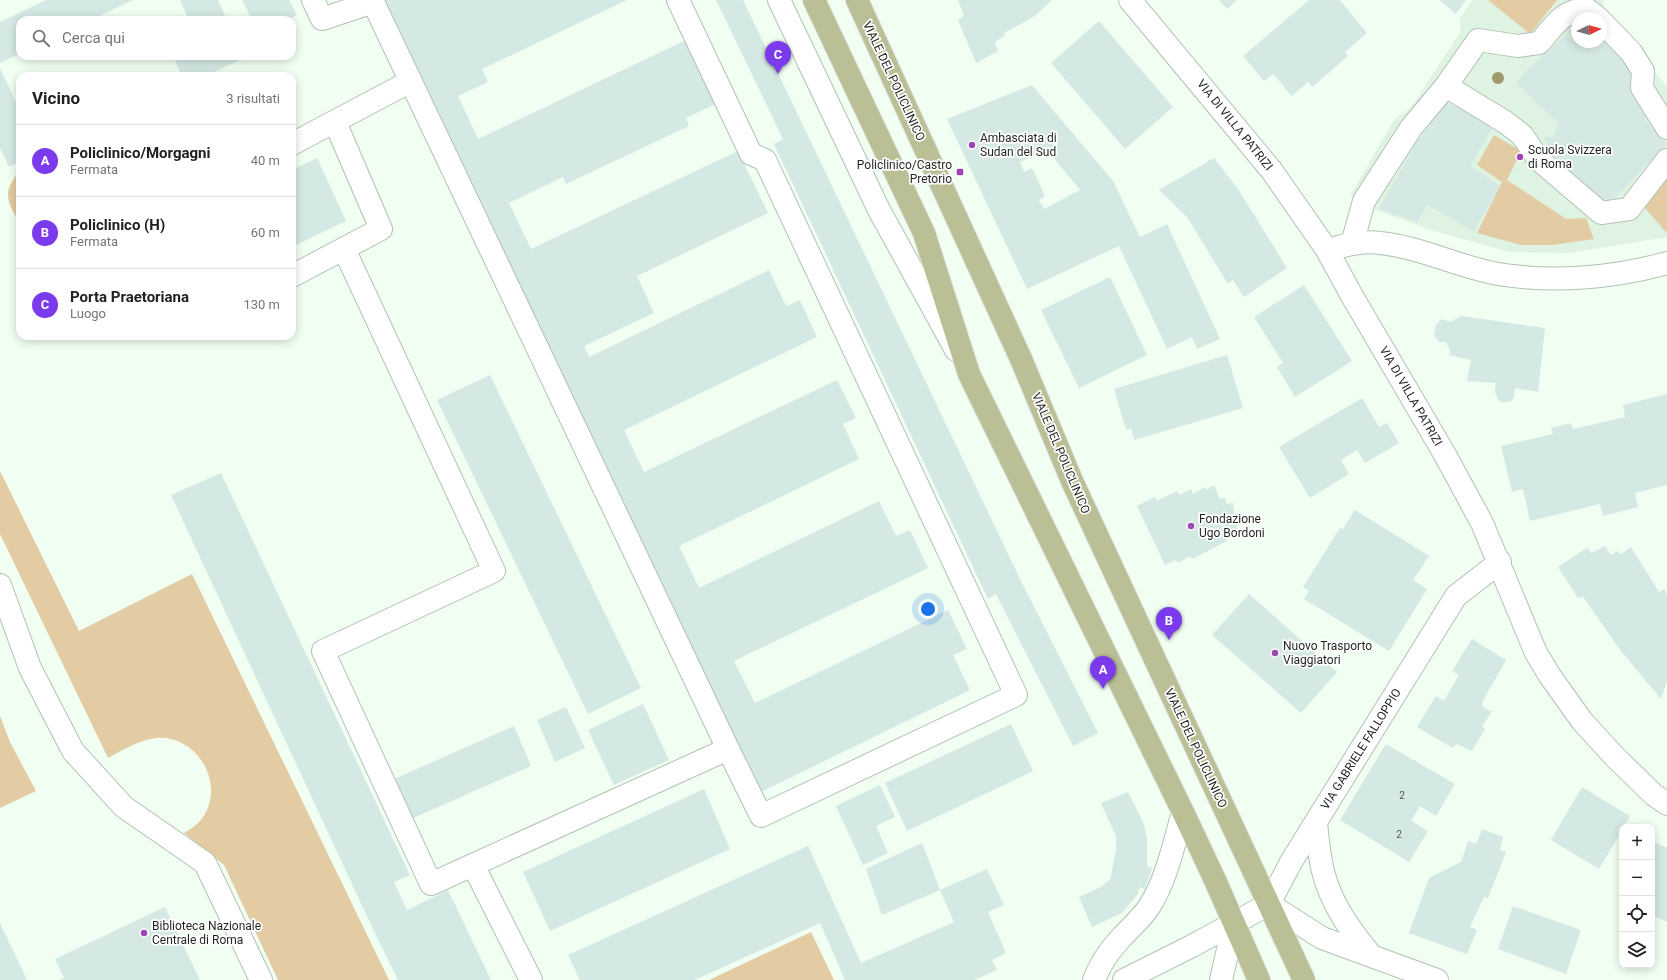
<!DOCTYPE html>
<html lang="it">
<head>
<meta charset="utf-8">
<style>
  :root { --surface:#fff; --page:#f6f6f6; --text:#202124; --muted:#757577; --line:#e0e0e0; --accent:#7c3aed }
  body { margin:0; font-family:Roboto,sans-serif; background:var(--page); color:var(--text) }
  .controls { position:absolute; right:12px; bottom:12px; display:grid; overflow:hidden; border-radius:8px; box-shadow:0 2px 10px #0003 }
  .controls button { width:36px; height:36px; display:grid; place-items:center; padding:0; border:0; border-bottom:1px solid var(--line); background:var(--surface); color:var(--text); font:20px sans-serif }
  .compass { position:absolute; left:1571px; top:12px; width:36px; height:36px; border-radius:50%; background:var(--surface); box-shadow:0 2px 10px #0003; rotate:85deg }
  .you { position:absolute; left:928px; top:609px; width:14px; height:14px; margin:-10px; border:3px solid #fff; border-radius:50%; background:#1a73e8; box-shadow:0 0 0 6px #1a73e833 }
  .badge { display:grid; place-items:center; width:26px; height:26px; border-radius:50%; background:var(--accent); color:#fff; font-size:13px; font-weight:700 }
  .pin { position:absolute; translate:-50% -33px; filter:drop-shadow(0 1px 2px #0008) }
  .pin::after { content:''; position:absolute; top:21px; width:14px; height:12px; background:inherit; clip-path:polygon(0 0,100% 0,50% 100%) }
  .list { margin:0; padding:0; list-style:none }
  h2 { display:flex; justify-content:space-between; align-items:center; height:52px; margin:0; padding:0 16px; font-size:17px }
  h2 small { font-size:13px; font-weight:400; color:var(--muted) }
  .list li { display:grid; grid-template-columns:26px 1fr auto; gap:12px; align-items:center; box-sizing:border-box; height:72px; padding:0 16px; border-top:1px solid var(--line) }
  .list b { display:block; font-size:15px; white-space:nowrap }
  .list p { margin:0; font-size:13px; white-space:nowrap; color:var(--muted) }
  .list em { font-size:13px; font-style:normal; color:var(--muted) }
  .icon { flex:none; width:22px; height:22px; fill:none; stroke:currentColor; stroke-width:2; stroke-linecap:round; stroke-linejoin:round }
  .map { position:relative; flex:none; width:1667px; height:980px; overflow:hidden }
  .search { position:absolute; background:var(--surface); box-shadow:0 2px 10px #0003; left:16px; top:16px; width:280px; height:44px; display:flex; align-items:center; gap:10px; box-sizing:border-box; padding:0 14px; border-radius:12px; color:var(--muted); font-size:15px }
  .panel { position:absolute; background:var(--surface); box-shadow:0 2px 10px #0003; left:16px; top:72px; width:280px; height:268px; border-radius:12px }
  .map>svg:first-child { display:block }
</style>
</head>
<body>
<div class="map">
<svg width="1667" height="980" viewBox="0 0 1667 980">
  <rect width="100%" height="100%" fill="#f0fff2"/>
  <!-- built -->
  <path fill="#def3e1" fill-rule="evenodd" d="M 1473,0 L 1603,0 L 1605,11 L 1667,87 L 1667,237 L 1570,253 L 1510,252 L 1427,229 L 1374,209 L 1350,196 L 1395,118 L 1410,109 L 1461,31 L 1459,19 ZM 1577,18 L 1601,18 L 1601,42 L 1577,42 Z"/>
  <!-- green -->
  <g fill="#e3cca4">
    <path d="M 1488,0 L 1557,0 L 1530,34 Z"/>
    <path d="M 1494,135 L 1521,151 L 1507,180 L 1566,219 L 1586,218 L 1594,239 L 1553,245 L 1521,245 L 1477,233 L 1502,182 L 1477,165 Z"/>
    <path d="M 20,172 L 20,224 C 13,211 2,196 12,182 C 14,178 16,174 20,172 Z"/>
    <path d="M 1667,177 L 1667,231 L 1666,232 L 1643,206 Z"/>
    <path d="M 0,471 L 79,631 L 192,574 L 389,980 L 278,980 L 224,865 L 184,833 C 190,829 196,826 201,820 C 225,789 203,743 166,738 C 145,736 125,749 108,758 L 0,534 Z"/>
    <path d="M 0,716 L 10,742 L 36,791 L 0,808 Z"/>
    <path d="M 811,932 L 834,980 L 709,980 Z"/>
  </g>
  <!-- building -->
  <g fill="#d4e8e4" fill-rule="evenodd">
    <path d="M 46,0 L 133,0 L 91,20 L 20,20 L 20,53 L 0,63 L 0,22 Z"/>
    <path d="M 180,0 L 218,0 L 227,20 L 189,20 Z"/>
    <path d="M 242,0 L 289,0 L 297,15 L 288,20 L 252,20 Z"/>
    <path d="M 382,0 L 627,0 L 482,69 L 488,82 L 458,96 L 478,139 L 686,40 L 716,104 L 686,118 L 689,126 L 566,184 L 563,177 L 509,203 L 531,249 L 738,151 L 768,213 L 637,276 L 654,313 L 584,346 L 589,357 L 769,270 L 786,306 L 800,300 L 817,337 L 624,430 L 644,472 L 837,380 L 856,418 L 843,424 L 859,459 L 679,546 L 699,588 L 879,501 L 896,536 L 910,530 L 928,568 L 734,661 L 755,703 L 948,610 L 967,649 L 953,655 L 970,690 L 759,793 Z"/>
    <path d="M 716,0 L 743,0 L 1021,581 L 1098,733 L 1073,746 L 996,594 L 988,599 L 774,144 L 783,139 Z"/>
    <path d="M 958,0 L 1052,0 L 1035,16 L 1004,33 L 1005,36 L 995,42 L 998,51 L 976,63 L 958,20 L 964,16 Z"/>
    <path d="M 1219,0 L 1237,0 L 1227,9 Z"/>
    <path d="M 1309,0 L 1340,0 L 1367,33 L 1345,52 L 1348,56 L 1312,87 L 1308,82 L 1292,96 L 1273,74 L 1264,81 L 1243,56 Z"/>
    <path d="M 1439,0 L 1466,0 L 1456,14 Z"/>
    <path d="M 1099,21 L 1173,107 L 1125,149 L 1051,63 Z"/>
    <path d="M 1601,30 L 1627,54 L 1621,61 L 1627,65 L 1633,60 L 1634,88 L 1633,95 L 1650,114 L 1644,119 L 1667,144 L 1615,198 L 1603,200 L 1556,159 L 1556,151 L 1547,152 L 1545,137 L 1555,137 L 1555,131 L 1559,124 L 1516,83 L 1530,68 L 1562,38 L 1568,36 L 1575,43 L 1577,40 L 1577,42 L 1601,42 Z"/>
    <path d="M 173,56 L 244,56 L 245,58 L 205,76 L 182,76 Z"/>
    <path d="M 0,68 L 20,111 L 20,161 L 9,167 L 0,148 Z"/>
    <path d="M 1032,85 L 1113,181 L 1140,237 L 1167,224 L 1220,339 L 1197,349 L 1192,337 L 1167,349 L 1119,246 L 1027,289 L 947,119 ZM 1047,150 L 1080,190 L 1044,209 L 1039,200 L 1045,196 L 1032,168 L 1024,172 L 1020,162 Z"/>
    <path d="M 1445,101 L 1493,127 L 1470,166 L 1500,186 L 1474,231 L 1427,205 L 1417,222 L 1379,209 L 1414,148 L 1410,146 L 1415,136 L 1421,138 Z"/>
    <path d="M 317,158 L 346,221 L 292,247 L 292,170 Z"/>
    <path d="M 1214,158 L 1238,189 L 1287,268 L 1244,297 L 1233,280 L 1228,284 L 1187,217 L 1159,190 Z"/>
    <path d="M 1110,277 L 1147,355 L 1079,388 L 1041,310 Z"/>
    <path d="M 1304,285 L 1352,361 L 1295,397 L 1277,367 L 1283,363 L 1254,317 Z"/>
    <path d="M 1461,316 L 1545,328 L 1538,392 L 1515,388 L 1514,397 L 1511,401 L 1503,403 L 1499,401 L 1495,392 L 1496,383 L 1467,381 L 1471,360 L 1449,355 L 1450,350 L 1446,342 L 1439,342 L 1434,336 L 1436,325 L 1441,319 L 1451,322 Z"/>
    <path d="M 1227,355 L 1243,408 L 1134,440 L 1131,428 L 1126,430 L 1114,389 Z"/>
    <path d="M 490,375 L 641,688 L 588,714 L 437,400 Z"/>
    <path d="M 1667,394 L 1667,485 L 1635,493 L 1638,507 L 1603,516 L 1600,504 L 1530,521 L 1523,489 L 1512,492 L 1501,446 L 1553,434 L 1551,428 L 1571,423 L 1573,429 L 1625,417 L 1623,405 Z"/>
    <path d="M 1362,398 L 1379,427 L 1387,423 L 1399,443 L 1365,463 L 1357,450 L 1341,460 L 1349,474 L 1310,498 L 1279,447 Z"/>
    <path d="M 221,473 L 410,875 L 394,882 L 407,910 L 448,890 L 491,980 L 398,980 L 372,927 L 171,495 Z"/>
    <path d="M 1214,485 L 1220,499 L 1225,498 L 1227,504 L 1233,503 L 1235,522 L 1241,536 L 1236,538 L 1234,538 L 1233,534 L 1226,538 L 1227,541 L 1192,559 L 1190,556 L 1178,563 L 1176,560 L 1165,565 L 1137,506 L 1155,497 L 1157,501 L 1177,491 L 1180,495 L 1191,489 L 1193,494 L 1205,487 L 1206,490 Z"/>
    <path d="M 1355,510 L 1429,556 L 1413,580 L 1427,589 L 1389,651 L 1304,599 L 1309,591 L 1303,587 L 1340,528 L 1343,529 Z"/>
    <path d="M 1605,546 L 1611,555 L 1618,551 L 1620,555 L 1631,547 L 1659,592 L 1664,589 L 1667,595 L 1667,681 L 1661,699 L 1621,651 L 1583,597 L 1578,598 L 1558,567 L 1588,547 L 1591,553 Z"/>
    <path d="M 1249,594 L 1337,672 L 1301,713 L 1212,635 Z"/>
    <path d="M 1472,639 L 1506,660 L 1482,702 L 1483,707 L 1492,712 L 1482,726 L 1485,729 L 1472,751 L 1457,744 L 1453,748 L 1417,727 L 1436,696 L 1444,701 L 1459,675 L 1452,671 Z"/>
    <path d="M 643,704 L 669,760 L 614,785 L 588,730 Z"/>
    <path d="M 566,707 L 585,748 L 555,762 L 537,720 Z"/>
    <path d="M 1011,724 L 1033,771 L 907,831 L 885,783 Z"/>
    <path d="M 514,726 L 531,766 L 409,820 L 392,780 Z"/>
    <path d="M 1386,744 L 1455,784 L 1436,816 L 1420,806 L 1411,821 L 1428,831 L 1409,862 L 1340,820 Z"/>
    <path d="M 880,785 L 895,817 L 876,826 L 888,853 L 863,865 L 836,806 Z"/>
    <path d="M 1582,787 L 1630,816 L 1599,869 L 1551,840 Z"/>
    <path d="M 704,789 L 730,849 L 550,931 L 523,872 Z"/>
    <path d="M 1128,792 L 1143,822 L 1147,838 L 1147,866 L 1152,868 L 1145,889 L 1140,887 L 1137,895 L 1122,913 L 1092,927 L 1079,897 L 1099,888 L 1110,880 L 1116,850 L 1116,836 L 1101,803 Z"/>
    <path d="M 1482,829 L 1503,837 L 1500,850 L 1506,852 L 1488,898 L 1484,897 L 1470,927 L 1477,930 L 1467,954 L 1409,933 L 1429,878 L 1461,862 L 1468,841 L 1476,844 Z"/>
    <path d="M 1652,841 L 1667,848 L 1667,922 L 1652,915 Z"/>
    <path d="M 922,843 L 940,890 L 882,915 L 866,869 Z"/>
    <path d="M 808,846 L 861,963 L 954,922 L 940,890 L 987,869 L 1004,905 L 988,912 L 1006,953 L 992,960 L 997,970 L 975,980 L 845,980 L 820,923 L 695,980 L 580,980 L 568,955 Z"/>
    <path d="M 1513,906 L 1581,930 L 1566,974 L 1498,949 Z"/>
    <path d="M 165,907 L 200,980 L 59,980 L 64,978 L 55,959 Z"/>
    <path d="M 0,923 L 27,980 L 0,980 Z"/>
  </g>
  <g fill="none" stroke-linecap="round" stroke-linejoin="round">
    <defs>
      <g id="minor">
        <path d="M 313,0 L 322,19 L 373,2 L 728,749"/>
        <path d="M 779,0 L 879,210 L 956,350"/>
        <path d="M 1130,0 L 1272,171 L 1327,250 L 1352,296 L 1444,453 L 1482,523 L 1536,653 L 1550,676 L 1582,721 L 1614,756 L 1654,795 L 1667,804"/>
        <path d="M 1601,21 L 1631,52 L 1643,71 L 1642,88 L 1667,128"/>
        <path d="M 1446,86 L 1505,122 L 1522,135 L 1539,160 L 1601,213 L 1629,209 L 1667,160"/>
        <path d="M 292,144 L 411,81"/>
        <path d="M 1352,244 L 1364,201 L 1411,128 L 1446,86 L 1478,40 L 1518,46 L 1539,43 C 1555,25 1560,13 1585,8 L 1598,18"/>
        <path d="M 1338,247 C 1352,244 1366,241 1380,243 C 1421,247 1458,267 1498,274 C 1553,283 1613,278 1667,263"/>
        <path d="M 344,249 L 494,571 L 323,651 L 431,884 L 728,749 L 761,816 L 1016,695 L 765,160 L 751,154 L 678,0"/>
        <path d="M 292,276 L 381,229 L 335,122"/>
        <path d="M 0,585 L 30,668 L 73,751 L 124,807 L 205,863 L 261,980"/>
        <path d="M 1316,823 C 1318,840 1319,858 1324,875 C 1332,905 1351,931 1370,954"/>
        <path d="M 473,865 L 531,980"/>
        <path d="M 1269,904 L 1291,862 L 1456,596 L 1500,562"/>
        <path d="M 1269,904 L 1322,938 L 1437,980"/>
        <path d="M 1094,980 C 1100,964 1109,951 1120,939 C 1130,928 1141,919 1149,907 C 1167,879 1174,843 1183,812"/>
        <path d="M 1124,980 L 1192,946 L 1269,904"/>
        <path d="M 1221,980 L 1234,923"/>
      </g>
      <g id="major">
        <path d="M 814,0 L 924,233 L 969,374 L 1183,812 L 1215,880 L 1259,980"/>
        <path d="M 857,0 L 1021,359 L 1072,481 L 1304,980"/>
      </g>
    </defs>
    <!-- minor casing -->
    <use href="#minor" stroke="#b3c0b4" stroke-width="24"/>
    <!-- major casing -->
    <use href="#major" stroke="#e0e0e0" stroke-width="24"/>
    <!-- minor -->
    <use href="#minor" stroke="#fff" stroke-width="22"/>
    <!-- major -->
    <use href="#major" stroke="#babf95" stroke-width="22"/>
  </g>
  <!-- trees -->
  <circle fill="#a0986d" cx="1498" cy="78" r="6"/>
  <!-- markers -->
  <g fill="#9b47b5" stroke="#fff" stroke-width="1.5">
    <circle cx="972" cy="145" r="4"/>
    <circle cx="1520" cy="157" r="4"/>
    <rect x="956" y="168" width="8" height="8" rx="2"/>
    <circle cx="1191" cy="526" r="4"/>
    <circle cx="1275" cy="653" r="4"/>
    <circle cx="144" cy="933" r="4"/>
  </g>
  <g text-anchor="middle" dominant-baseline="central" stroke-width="3.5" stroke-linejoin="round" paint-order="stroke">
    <!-- number labels -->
    <g font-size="10" fill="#4c5550">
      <text x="1402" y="795">2</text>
      <text x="1399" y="834">2</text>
    </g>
    <!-- street labels -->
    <g font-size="12" fill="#1f241f" stroke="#fff">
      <text transform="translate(894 81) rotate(65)">VIALE DEL POLICLINICO</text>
      <text transform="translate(1235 125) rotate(51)">VIA DI VILLA PATRIZI</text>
      <text transform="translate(1411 396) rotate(60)">VIA DI VILLA PATRIZI</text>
      <text transform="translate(1061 453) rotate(67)">VIALE DEL POLICLINICO</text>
      <text transform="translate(1196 748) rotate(65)">VIALE DEL POLICLINICO</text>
      <text transform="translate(1361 749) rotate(-58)">VIA GABRIELE FALLOPPIO</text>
    </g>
    <!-- poi labels -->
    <g font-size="12" fill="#1f241f" stroke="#fff" text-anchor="start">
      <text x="980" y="138">Ambasciata di<tspan x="980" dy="14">Sudan del Sud</tspan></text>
      <text x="1528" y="150">Scuola Svizzera<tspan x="1528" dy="14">di Roma</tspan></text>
      <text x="952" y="165" text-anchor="end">Policlinico/Castro<tspan x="952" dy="14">Pretorio</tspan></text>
      <text x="1199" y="519">Fondazione<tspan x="1199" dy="14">Ugo Bordoni</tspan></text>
      <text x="1283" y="646">Nuovo Trasporto<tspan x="1283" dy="14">Viaggiatori</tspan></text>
      <text x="152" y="926">Biblioteca Nazionale<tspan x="152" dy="14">Centrale di Roma</tspan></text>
    </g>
  </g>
</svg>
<div class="controls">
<button>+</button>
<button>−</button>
<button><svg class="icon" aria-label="locate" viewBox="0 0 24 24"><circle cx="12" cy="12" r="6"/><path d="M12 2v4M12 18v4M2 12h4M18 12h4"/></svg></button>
<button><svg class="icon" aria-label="layers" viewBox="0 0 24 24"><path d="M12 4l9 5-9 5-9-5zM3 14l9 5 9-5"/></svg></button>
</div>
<svg class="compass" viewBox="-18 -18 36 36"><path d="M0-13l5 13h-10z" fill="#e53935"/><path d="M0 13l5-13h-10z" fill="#757577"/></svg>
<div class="you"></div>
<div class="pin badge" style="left:1103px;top:689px">A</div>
<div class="pin badge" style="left:1169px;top:640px">B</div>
<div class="pin badge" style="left:778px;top:74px">C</div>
<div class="search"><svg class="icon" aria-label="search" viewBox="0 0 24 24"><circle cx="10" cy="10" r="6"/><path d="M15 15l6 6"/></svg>Cerca qui</div>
<section class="panel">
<h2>Vicino<small>3 risultati</small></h2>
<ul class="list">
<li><span class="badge">A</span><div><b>Policlinico/Morgagni</b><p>Fermata</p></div><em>40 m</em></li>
<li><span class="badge">B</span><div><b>Policlinico (H)</b><p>Fermata</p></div><em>60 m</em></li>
<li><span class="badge">C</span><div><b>Porta Praetoriana</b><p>Luogo</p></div><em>130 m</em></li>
</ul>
</section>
</div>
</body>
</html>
